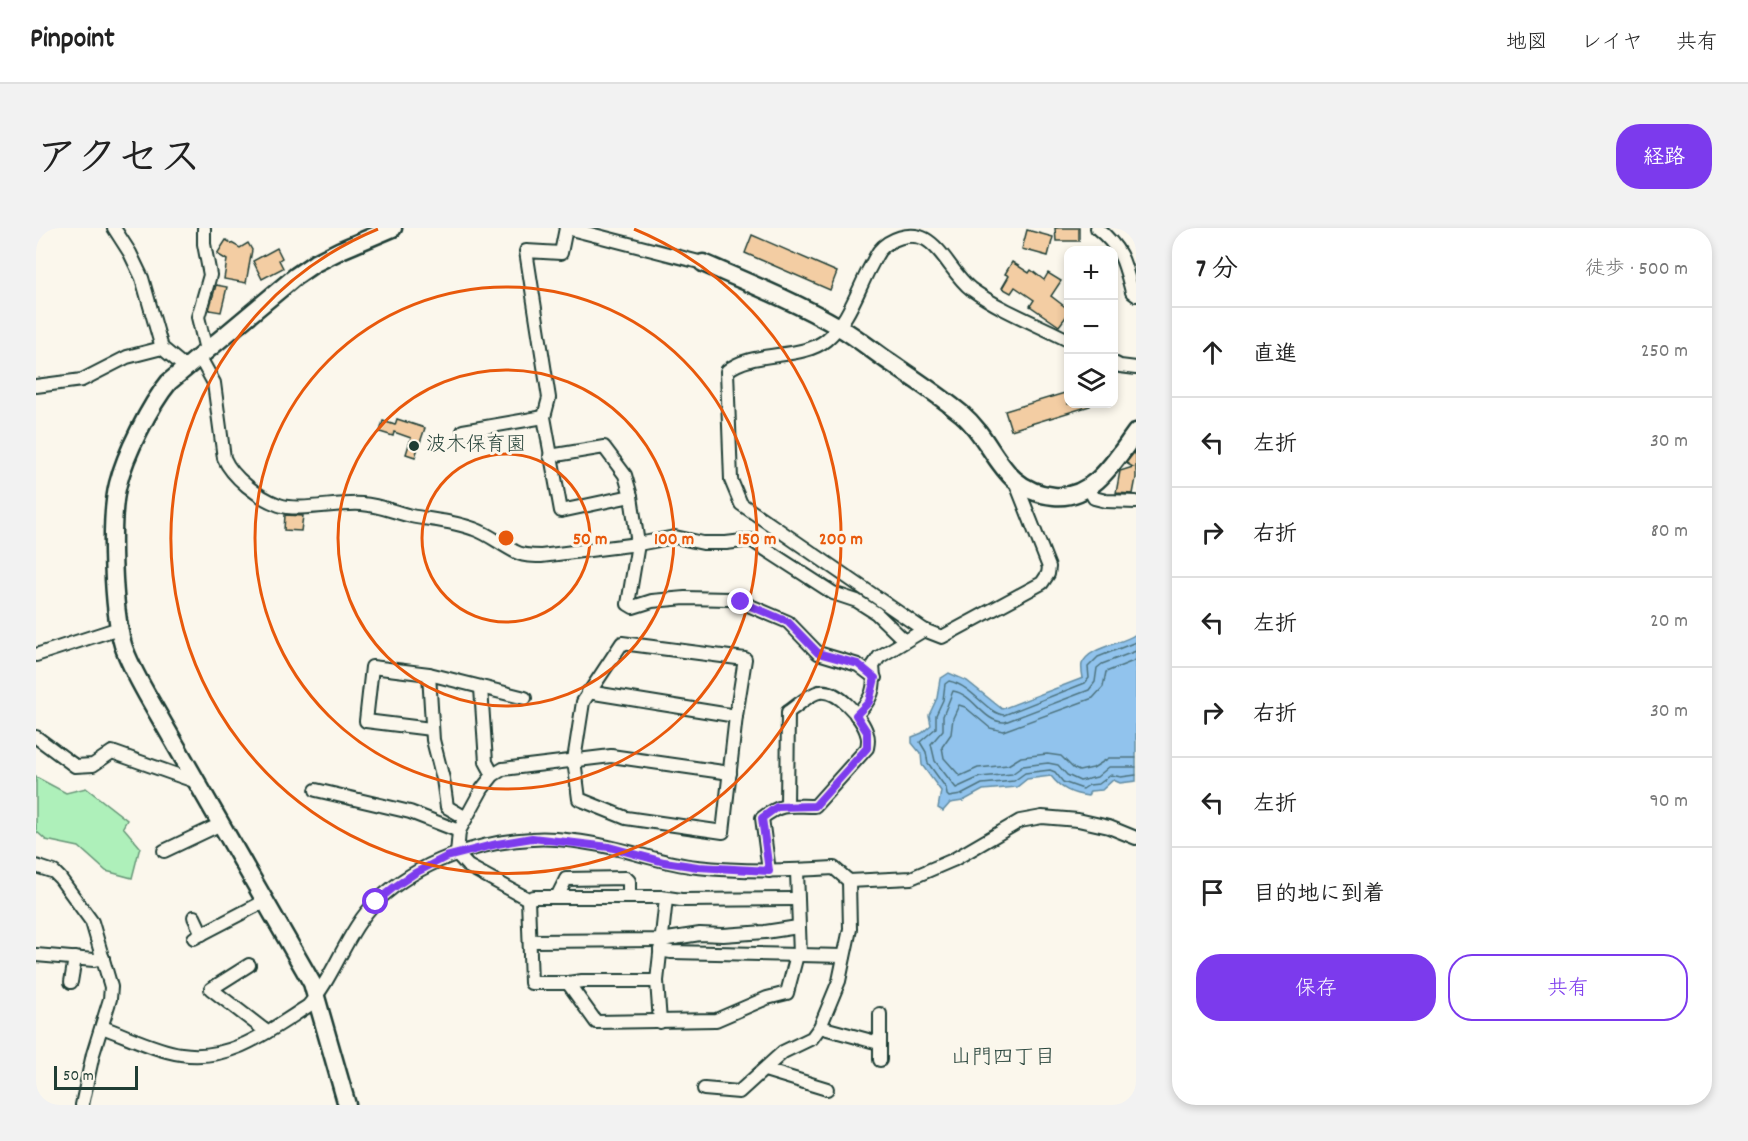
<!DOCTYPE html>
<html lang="ja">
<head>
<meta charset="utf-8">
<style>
  :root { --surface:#fff; --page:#f2f2f2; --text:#222; --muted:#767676; --line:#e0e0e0; --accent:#7c3aed }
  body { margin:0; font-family:Dekko,"Klee One",sans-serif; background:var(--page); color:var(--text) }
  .controls { position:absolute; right:18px; top:18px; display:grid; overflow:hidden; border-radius:12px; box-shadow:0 3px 9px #0003 }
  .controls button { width:54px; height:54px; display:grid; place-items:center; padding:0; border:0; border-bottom:2px solid var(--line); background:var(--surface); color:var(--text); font:30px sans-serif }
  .scale { position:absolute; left:18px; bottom:15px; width:84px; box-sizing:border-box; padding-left:6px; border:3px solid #1f3d34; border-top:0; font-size:16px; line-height:21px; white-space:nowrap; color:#1f3d34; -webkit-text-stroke:4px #fbf7ec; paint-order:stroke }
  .stop { position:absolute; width:18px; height:18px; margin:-14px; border:4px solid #7c3aed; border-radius:50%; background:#fff }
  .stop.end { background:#7c3aed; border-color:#fff; box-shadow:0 2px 6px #0008 }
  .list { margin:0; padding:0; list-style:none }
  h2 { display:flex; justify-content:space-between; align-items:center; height:78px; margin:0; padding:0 24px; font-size:26px }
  h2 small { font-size:20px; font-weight:400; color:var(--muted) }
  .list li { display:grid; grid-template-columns:39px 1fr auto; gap:18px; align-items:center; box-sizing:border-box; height:90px; padding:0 24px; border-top:2px solid var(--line) }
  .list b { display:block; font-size:22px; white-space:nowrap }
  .list em { font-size:20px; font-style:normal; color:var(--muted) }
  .actions { display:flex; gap:12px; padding:18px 24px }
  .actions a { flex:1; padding:14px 0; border:2px solid var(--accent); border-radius:24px; text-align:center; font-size:21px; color:var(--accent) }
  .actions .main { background:var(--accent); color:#fff }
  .icon { flex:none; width:33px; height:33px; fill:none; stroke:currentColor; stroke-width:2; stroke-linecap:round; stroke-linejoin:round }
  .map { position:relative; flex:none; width:1100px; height:877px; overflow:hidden; border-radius:24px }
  header { display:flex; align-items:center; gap:36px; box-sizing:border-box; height:84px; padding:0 30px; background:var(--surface); border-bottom:2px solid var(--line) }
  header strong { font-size:28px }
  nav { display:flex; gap:33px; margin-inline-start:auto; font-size:21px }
  .intro { display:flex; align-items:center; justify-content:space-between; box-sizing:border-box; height:144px; padding:0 36px }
  h1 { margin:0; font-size:42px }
  .button { padding:15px 27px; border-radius:24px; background:var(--accent); color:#fff; font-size:21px; font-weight:700 }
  main { display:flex; gap:36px; padding:0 36px }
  aside { flex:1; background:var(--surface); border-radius:24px; box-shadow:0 3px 9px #0003 }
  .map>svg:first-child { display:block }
</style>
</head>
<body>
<header>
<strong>Pinpoint</strong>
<nav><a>地図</a><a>レイヤ</a><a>共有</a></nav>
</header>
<div class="intro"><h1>アクセス</h1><a class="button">経路</a></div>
<main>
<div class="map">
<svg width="1100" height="877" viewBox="0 0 1100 877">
  <rect width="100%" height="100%" fill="#fbf7ec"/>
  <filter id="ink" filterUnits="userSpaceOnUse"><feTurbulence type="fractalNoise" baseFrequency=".0167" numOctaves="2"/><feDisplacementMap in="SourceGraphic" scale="12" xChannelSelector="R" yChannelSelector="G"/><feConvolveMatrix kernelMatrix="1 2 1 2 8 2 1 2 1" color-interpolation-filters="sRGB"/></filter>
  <g filter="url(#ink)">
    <!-- green -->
    <path fill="#aef0ba" stroke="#669677" stroke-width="1.5" d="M 0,549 L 30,565 L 50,560 L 91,592 L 87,599 L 104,619 L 96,650 L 70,643 L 43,619 L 10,612 L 0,603 Z"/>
    <!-- water -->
    <path fill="#91c3ed" stroke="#638da3" stroke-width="1.5" d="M 1100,406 L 1100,553 L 1084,555 L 1077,552 L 1066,562 L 1054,563 L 1052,568 C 1036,566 1025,561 1015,548 L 991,551 L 981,559 L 947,562 L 927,573 L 914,575 L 907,583 L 902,580 L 905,563 L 886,537 L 885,526 L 876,515 L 876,509 L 886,505 L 895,497 L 893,487 L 901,470 L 904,451 L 913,445 L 931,453 L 966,481 L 1047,450 C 1046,445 1045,440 1046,436 C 1054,418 1085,417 1100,406 Z"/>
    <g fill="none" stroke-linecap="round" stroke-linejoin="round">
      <!-- shore -->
      <g stroke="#4d737e" stroke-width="1.5">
        <path d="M 1100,414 L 1062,429 L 1052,439 L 1053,450 L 1049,455 L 968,487 C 950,485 937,458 913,453 L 909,456 L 907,472 L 900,487 L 900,500 L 884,514 L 890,524 L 892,535 L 910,560 L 911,567 L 913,569 L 925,567 L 946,556 L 978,553 L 989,545 L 1014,542 L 1019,544 L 1027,554 L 1047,561 L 1053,557 L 1063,556 L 1075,547 L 1085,549 L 1100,547"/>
        <path d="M 1100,423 L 1066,436 L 1061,440 L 1059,454 L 1053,462 L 969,494 C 947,495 938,466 917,463 L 907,488 L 907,502 L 895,516 L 899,533 L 920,560 L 944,549 L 976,546 L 987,538 L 1012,535 L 1022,537 L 1031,547 L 1044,553 L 1061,549 L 1073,539 L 1100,539"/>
        <path d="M 1100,432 L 1070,444 L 1067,459 L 1057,470 L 967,503 L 954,500 L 929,479 L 923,477 L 917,490 L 915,506 L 906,519 L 908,530 L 924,548 L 942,540 L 972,537 L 985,529 L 1011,526 L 1025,528 L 1037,540 L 1043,543 L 1057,540 L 1073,530 L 1100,530"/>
      </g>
    </g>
    <!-- building -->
    <g fill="#f3cda3" stroke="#1f3d34" stroke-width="1.5">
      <path d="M 1019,0 L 1043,0 L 1043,13 L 1020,13 Z"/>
      <path d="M 991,2 L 1017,9 L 1012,28 L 986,21 Z"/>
      <path d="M 716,7 L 801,44 L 794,62 L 709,25 Z"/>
      <path d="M 190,12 L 204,20 L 212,15 L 216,22 L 210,55 L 188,51 L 191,32 L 181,26 Z"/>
      <path d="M 241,20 L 246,30 L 243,32 L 247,40 L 226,51 L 217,33 Z"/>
      <path d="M 976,34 L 993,45 L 995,42 L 1008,52 L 1012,45 L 1025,53 L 1015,68 L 1032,81 L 1032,86 L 1023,98 L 994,78 L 998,72 L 979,59 L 975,65 L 966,60 L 973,48 L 969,46 Z"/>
      <path d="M 180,57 L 191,59 L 185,84 L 173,82 Z"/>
      <path d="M 1032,164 L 1032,176 L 1054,176 L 1054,178 L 975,202 L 969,183 Z"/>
      <path d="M 361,191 L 389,200 L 379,229 L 370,226 L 375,210 L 358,204 L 357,208 L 344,204 L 347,193 L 359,197 Z"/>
      <path d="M 1100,222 L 1100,250 L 1097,266 L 1080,265 L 1084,243 L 1097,239 L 1090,235 Z"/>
      <path d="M 249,287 L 267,288 L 265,303 L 248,302 Z"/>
    </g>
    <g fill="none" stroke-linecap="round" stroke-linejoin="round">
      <defs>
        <g id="minor">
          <path d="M 78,0 L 94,25 L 106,50 L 126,120 L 149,139"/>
          <path d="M 168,0 L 168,16 L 174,47 L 162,89 L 170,122"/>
          <path d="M 530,0 L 525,25 L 490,23 L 513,170 L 508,189 L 525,283 L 595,268"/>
          <path d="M 531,0 L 667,35"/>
          <path d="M 1061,0 C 1086,21 1088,33 1096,64 L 1100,67"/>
          <path d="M 163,128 L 178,155 L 188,230 C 196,249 223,270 243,277 C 263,284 302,274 326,276 C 342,277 359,284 375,288 C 396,292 418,293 438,301 C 453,306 464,316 478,323 C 486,328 496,328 505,328 L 602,316 L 639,309 L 667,315 L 690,315 L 715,312 L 797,365 L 821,373 L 840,385 L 869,413"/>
          <path d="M 1078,135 L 1084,138 L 1100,140"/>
          <path d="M 0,158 L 46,152 L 91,129 L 126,120"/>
          <path d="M 427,203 L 508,189"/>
          <path d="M 514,228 L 568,219 L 589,247 L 595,268 L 602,316 L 592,376 L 597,379 L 616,373 L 649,370 L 693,371 L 705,374 L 752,394 L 782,425 L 822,437 L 839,450"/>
          <path d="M 979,253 L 1013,339 L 1012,346 L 1006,355 L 906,409 L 888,402 L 705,276 L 695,252 L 691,143 C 716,122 766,132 790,112 C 811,95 820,67 832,43 C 836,36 839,29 843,23 C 853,11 874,3 889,11 C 907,21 918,48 935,61 C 964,82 1001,96 1032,112"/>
          <path d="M 1052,259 L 1058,270 L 1070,273 L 1100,274"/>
          <path d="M 586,415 L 709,431 L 700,488 L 687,604 L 590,590 L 543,571 L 538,532 L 547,474 Z"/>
          <path d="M 0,427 L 83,400"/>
          <path d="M 393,446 L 397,512 L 407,551 L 411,579 L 430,590"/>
          <path d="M 445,460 L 450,534 L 457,547"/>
          <path d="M 552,464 L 700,488"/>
          <path d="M 820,487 C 836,471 840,461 837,438 L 843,429 L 888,402"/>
          <path d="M 395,501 L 330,493 L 336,439 L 393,446 L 489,470"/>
          <path d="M 0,509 L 39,538 L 57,537 L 76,524 L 161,554"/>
          <path d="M 280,562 L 374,584 L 423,603"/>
          <path d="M 128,623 L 185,596"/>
          <path d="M 421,626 L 432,638 L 492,671 L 498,669 L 625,669 L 645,672 L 761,671"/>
          <path d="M 421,626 L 423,603 L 446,561 L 457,547 L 467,541 L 575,528 L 694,545"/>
          <path d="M 0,638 L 18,644 L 24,650 L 56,694 L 75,759 L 74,771 L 57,826 L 46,877"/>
          <path d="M 733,643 L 726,590 C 747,574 754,578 779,578 L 831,520 C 832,515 833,511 831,506 C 827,490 799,457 780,465 C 770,469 761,478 752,484 L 751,578"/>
          <path d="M 761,643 L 764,727"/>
          <path d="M 521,669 L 530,651 L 590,650 L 593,653 L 593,669"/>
          <path d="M 492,671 L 495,755 L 532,755 L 560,794 L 680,792 L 731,770 L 751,765 L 761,727"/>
          <path d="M 158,689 L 166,706"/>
          <path d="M 158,710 L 229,673"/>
          <path d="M 495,713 L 625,712 L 664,706 L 687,707 L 729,704 L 762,699"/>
          <path d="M 624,722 L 635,724 L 808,728"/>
          <path d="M 0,727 L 58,732 L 67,730"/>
          <path d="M 213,737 L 175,761 L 231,804"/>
          <path d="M 35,754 L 39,730"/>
          <path d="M 532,755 L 546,753 L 621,753"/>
          <path d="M 844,786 L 844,832"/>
          <path d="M 624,794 L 621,753 L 630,671"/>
          <path d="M 66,799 C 89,807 121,823 145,826 C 194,834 233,803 272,778 C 300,747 311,701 342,672 C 383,634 440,614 496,611 C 520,609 549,614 573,619 C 602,625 630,636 661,639 C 706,644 752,643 798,640 L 813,653 L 875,650 L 917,632 L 984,593 L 1006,589 L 1042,592 L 1073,599 L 1100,610"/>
          <path d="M 784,799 L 843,815"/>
          <path d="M 729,842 L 791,861"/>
          <path d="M 668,861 L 703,864 L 747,824 L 776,810 L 784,799 L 803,753 L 814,701 L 813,653"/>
        </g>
        <g id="tertiary">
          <path d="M 667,35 C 713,55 760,74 803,99 C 820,109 836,122 852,133 C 877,150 903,167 926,186 C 960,215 964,263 1018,268 C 1057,272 1080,231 1100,204"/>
          <path d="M 311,877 L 276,755 L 111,467 C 102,451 93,435 87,417 C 77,383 73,291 82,256 C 89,227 114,177 133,154 L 260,48 L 279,35 L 305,22 L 357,0"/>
        </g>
      </defs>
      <!-- minor casing -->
      <use href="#minor" stroke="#1f3d34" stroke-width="16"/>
      <!-- tertiary casing -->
      <use href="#tertiary" stroke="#1f3d34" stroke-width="21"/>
      <!-- minor -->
      <use href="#minor" stroke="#fbf7ec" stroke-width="12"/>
      <!-- tertiary -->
      <use href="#tertiary" stroke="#fbf7ec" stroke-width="16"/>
    </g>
  </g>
  <g fill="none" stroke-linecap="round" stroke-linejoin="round" filter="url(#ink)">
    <!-- route -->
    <path stroke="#7c3aed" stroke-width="8" d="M 340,674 L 357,660 L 379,645 L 410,629 L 461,616 L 496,610 L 573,619 L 628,634 L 662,639 L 733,643 L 726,590 L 741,579 L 779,578 L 831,520 L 831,504 L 820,487 L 833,474 L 839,450 L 822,436 L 782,425 L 752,394 L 705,374"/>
  </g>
  <!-- distance rings -->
  <g fill="none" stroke="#e8590c" stroke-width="3">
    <circle cx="470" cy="310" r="84"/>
    <circle cx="470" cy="310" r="168"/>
    <circle cx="470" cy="310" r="251"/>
    <path d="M598 1A335 335 0 1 1 342 1"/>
  </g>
  <!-- markers -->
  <circle fill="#1f3d34" stroke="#fbf7ec" stroke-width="2" cx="378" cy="218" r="6"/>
  <g text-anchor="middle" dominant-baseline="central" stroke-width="6" stroke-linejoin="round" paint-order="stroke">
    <!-- poi labels -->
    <g font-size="20" fill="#1f3d34" stroke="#fbf7ec" text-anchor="start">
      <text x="390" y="218">波木保育園</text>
    </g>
    <!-- neighbourhood labels -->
    <g font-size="21" fill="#1f3d34" stroke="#fbf7ec">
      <text x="967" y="831">山門四丁目</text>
    </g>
  </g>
  <circle cx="470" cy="310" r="9" fill="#e8590c" stroke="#fbf7ec" stroke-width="3"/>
  <g font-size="18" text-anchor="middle" font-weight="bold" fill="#e8590c" stroke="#fbf7ec" stroke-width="6" stroke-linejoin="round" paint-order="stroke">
    <text x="554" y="316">50 m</text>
    <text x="638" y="316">100 m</text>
    <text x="721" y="316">150 m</text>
    <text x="805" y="316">200 m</text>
  </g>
</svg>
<div class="controls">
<button>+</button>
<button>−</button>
<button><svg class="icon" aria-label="layers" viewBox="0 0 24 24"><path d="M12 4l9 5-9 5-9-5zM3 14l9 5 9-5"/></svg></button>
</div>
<div class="scale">50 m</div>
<div class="stop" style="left:340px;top:674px"></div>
<div class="stop end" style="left:705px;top:374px"></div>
</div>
<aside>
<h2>7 分<small>徒歩 · 500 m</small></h2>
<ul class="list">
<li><svg class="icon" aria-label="ahead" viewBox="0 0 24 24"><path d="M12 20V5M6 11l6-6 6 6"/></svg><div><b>直進</b></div><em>250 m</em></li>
<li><svg class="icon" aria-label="left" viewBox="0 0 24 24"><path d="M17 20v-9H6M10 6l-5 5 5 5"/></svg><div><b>左折</b></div><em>30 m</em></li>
<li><svg class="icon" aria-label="right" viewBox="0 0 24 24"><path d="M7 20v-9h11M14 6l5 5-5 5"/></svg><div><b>右折</b></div><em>80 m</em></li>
<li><svg class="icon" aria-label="left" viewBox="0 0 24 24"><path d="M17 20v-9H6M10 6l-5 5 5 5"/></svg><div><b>左折</b></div><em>20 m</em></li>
<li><svg class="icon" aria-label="right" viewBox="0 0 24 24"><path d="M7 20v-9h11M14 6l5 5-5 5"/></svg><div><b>右折</b></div><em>30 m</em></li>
<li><svg class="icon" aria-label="left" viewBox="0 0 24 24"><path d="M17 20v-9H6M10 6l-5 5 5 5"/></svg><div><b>左折</b></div><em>90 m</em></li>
<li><svg class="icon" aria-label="arrive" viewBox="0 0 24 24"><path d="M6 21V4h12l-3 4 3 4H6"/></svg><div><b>目的地に到着</b></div></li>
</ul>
<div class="actions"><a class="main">保存</a><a>共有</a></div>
</aside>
</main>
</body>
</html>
